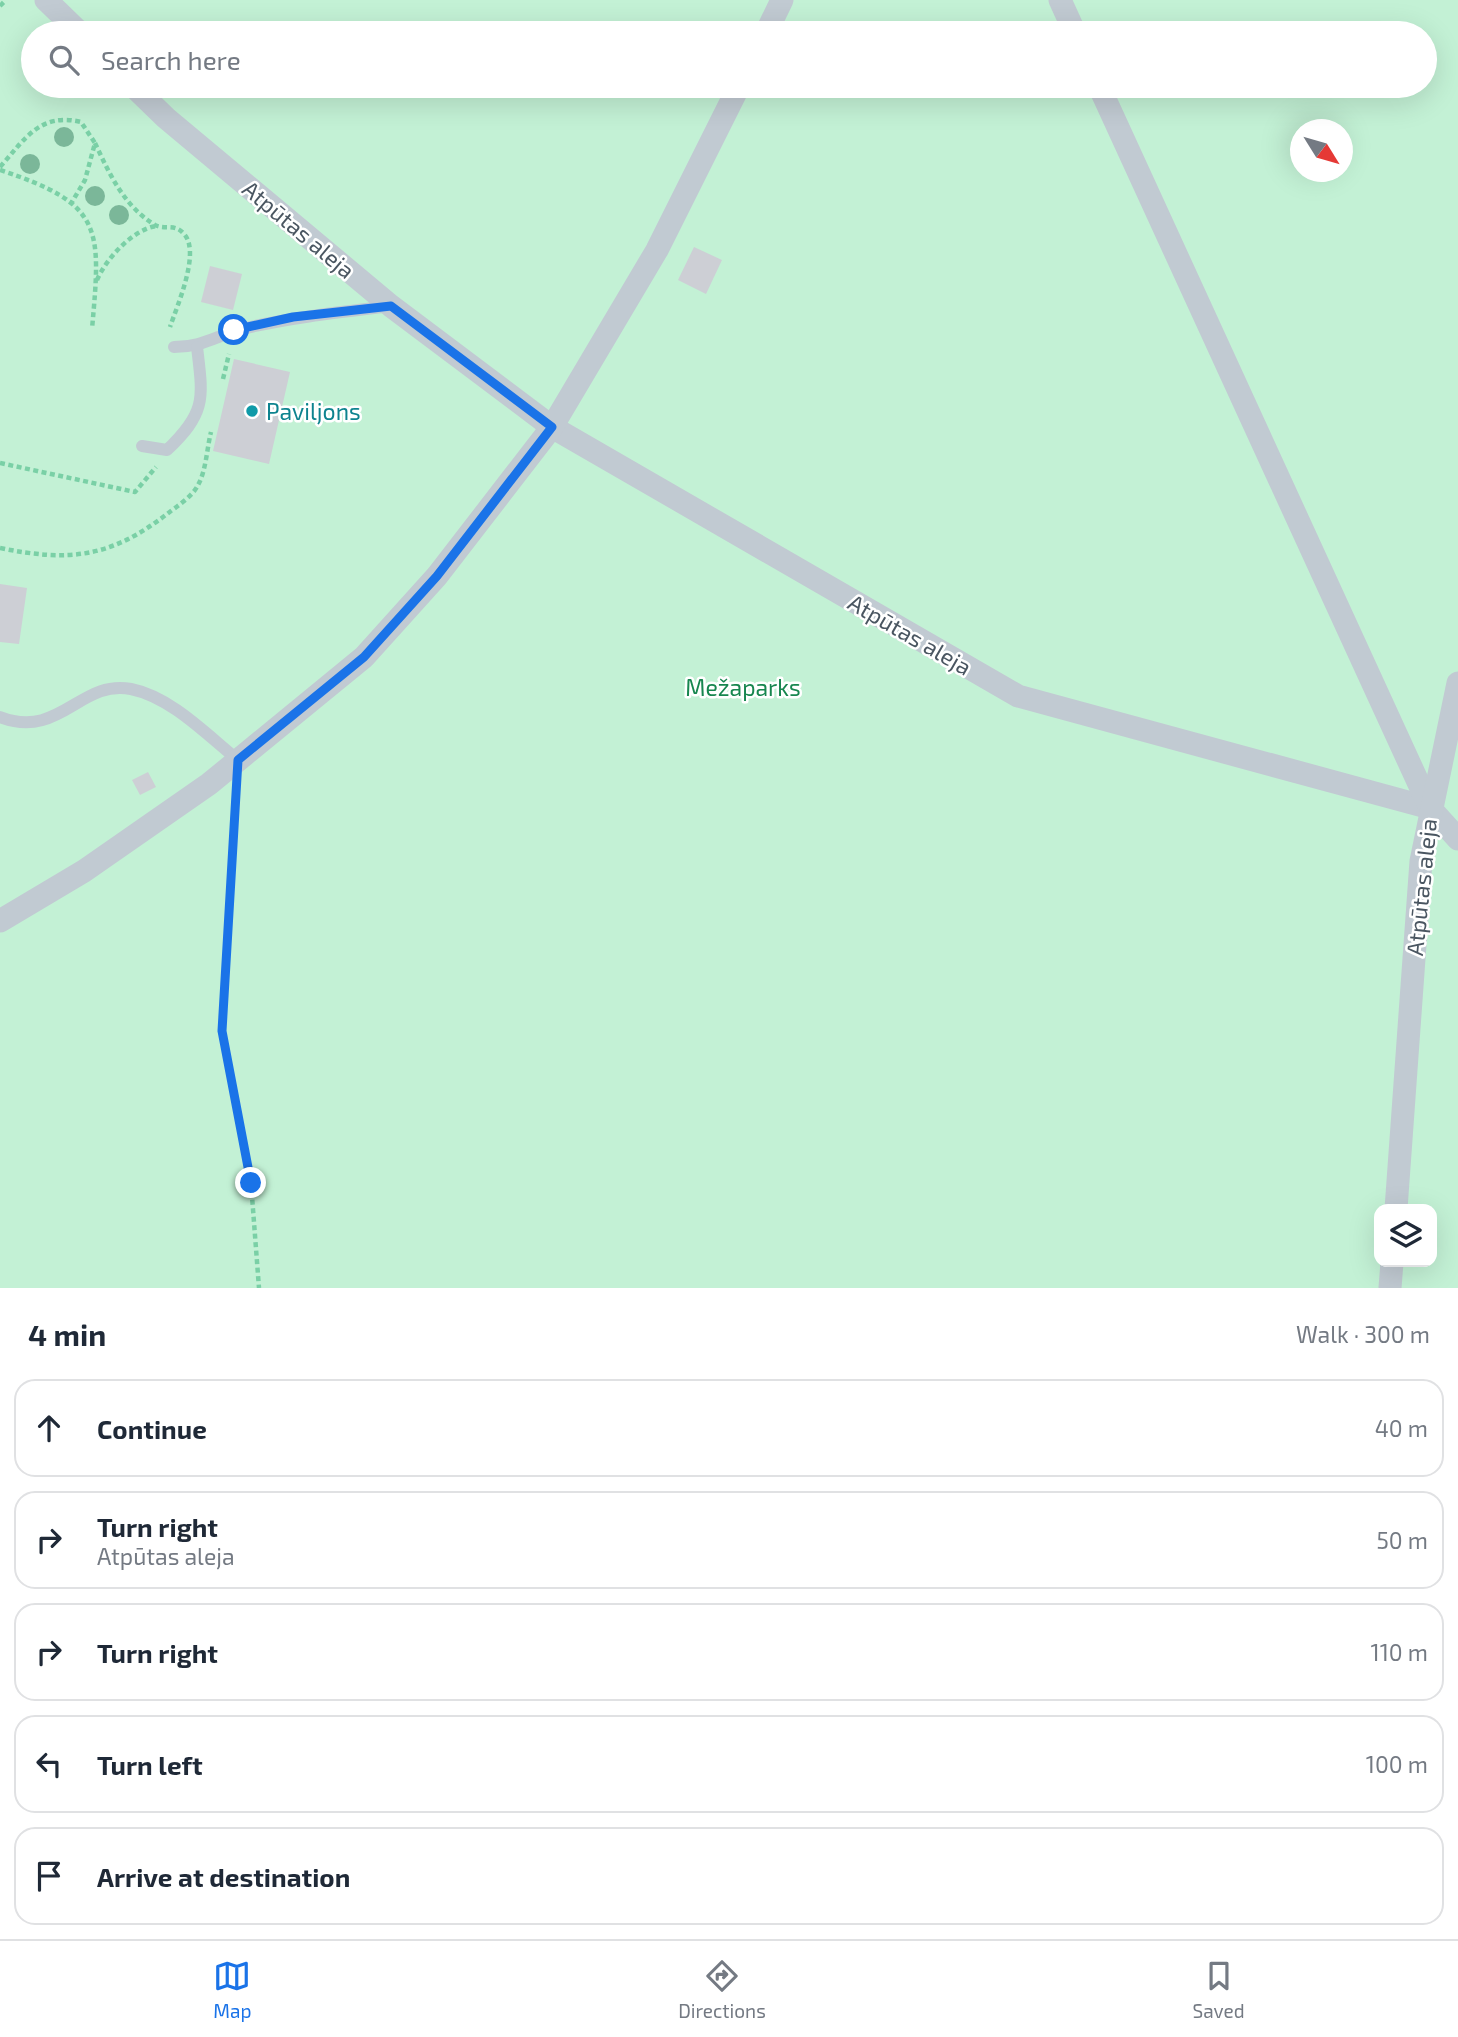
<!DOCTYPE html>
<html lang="en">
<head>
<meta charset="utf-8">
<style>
  :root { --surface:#fff; --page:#f6f6f7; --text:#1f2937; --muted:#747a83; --line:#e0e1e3; --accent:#1a73e8 }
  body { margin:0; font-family:"Exo 2",sans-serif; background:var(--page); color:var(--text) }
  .controls { position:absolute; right:21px; bottom:21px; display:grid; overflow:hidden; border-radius:14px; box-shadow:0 7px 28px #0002 }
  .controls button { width:63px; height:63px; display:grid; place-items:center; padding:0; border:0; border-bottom:2px solid var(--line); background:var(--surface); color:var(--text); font:35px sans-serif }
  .compass { position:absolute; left:1290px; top:119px; width:63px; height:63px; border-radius:50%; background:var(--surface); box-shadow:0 7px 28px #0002; rotate:127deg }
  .stop { position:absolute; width:21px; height:21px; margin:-16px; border:5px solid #1a73e8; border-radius:50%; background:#fff }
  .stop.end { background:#1a73e8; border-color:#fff; box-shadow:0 2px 7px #0008 }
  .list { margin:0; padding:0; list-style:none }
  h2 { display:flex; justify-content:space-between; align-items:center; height:91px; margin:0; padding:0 28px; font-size:30px }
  h2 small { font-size:23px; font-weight:400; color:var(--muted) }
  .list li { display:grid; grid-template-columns:46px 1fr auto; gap:21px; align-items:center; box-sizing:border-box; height:98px; margin:0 14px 14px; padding:0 14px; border:2px solid var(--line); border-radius:21px }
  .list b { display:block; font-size:26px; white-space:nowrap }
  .list p { margin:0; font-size:23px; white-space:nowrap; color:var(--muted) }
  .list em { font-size:23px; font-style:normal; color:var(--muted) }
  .icon { flex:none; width:38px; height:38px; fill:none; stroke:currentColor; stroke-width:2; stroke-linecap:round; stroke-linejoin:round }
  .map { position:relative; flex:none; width:1458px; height:1288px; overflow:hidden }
  .search { position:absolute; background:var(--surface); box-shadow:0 7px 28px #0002; left:21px; right:21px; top:21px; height:77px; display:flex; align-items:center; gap:18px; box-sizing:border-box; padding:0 24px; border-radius:38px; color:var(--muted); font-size:26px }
  .sheet { height:651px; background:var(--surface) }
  nav { display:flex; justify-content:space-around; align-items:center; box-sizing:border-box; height:98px; border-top:2px solid var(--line); background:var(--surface); font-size:19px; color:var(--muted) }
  nav a { display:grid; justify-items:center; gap:4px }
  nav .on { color:var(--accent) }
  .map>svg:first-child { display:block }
</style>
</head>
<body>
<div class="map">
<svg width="1458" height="1288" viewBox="0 0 1458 1288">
  <rect width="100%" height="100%" fill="#f5f3f3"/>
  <!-- green -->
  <path fill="#c3f1d5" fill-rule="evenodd" d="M 0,0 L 1458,0 L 1458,1288 L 0,1288 ZM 33,33 L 1425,33 L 1425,86 L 33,86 ZM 1300,130 L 1342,130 L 1342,172 L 1300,172 ZM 1379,1209 L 1432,1209 L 1432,1262 L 1379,1262 Z"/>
  <!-- building -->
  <g fill="#cdcfd5">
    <path d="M 694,247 L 722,260 L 706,294 L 678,280 Z"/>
    <path d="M 210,266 L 242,274 L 233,310 L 201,302 Z"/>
    <path d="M 234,359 L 290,372 L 269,464 L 213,451 Z"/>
    <path d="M 0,584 L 27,588 L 19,644 L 0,642 Z"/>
    <path d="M 148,772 L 156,787 L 140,795 L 132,780 Z"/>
  </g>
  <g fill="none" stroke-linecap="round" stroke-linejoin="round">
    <!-- path -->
    <g stroke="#7ad0a6" stroke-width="4.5" stroke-dasharray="5 3.5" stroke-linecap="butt">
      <path d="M 0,6 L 6,0"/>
      <path d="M 95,143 C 110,175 124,206 155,225 C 165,230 175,223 184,234 C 201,252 177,306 170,327"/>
      <path d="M 0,167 C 25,139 40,112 81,122 L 95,143 L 85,180 L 72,202"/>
      <path d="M 0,170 C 104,204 101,228 92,329"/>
      <path d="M 97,280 C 106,259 132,230 156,226"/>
      <path d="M 223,379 L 229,354"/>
      <path d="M 0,463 L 135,492 L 156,467"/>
      <path d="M 0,548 C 69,562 110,558 167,514 C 176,507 193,496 198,485 C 206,471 207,448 211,432"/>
      <path d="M 236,795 L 222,1031 L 251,1183 L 259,1288"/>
    </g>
    <!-- lane -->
    <g stroke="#c1cad2" stroke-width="12">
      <path d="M 174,347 C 205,347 218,334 246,328 C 294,317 342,312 391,306"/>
      <path d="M 142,446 L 167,450 C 207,412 203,398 197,347"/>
      <path d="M 0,717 C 60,740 80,679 131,689 C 171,697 207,735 238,760"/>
    </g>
    <!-- street -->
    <g stroke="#c1cad2" stroke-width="23">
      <path d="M 46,0 L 80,33"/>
      <path d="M 1060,0 L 1075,33"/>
      <path d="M 766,33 L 782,0"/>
      <path d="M 133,86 L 166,118 L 391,306 L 552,427 L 1018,696 L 1430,808"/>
      <path d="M 1099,86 L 1430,808 L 1458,839"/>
      <path d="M 0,921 L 84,871 L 209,784 L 364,657 L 437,576 L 552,427 L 657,250 L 739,86"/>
      <path d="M 1396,1209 L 1421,861 L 1458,683"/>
      <path d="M 1390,1288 L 1392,1262"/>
    </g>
  </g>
  <!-- trees -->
  <g fill="#7bb799">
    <circle cx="64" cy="137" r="10"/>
    <circle cx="30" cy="164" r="10"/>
    <circle cx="95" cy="196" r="10"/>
    <circle cx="119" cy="215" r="10"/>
  </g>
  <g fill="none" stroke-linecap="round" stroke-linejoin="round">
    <!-- route -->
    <path stroke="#1a73e8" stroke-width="9" d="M 234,330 L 293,317 L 391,306 L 552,427 L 437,576 L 364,657 L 238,760 L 222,1031 L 251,1183"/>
  </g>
  <!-- markers -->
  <circle fill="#0f9aa8" stroke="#fff" stroke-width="2.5" cx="252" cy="411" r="7"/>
  <g text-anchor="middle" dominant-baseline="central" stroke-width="5" stroke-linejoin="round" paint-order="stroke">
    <!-- street labels -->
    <g font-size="23" fill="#4a5661" stroke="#fff">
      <text transform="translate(299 229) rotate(40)">Atpūtas aleja</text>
      <text transform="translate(910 634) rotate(30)">Atpūtas aleja</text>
      <text transform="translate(1421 887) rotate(-84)">Atpūtas aleja</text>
    </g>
    <!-- culture labels -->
    <g font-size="23" fill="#0d838f" stroke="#fff" text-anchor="start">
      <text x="266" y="411">Paviljons</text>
    </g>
    <!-- park labels -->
    <g font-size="23" fill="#17864f" stroke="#fff">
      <text x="743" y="687">Mežaparks</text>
    </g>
  </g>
</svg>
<div class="controls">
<button><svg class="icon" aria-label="layers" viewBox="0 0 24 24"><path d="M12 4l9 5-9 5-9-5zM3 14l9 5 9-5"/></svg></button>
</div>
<svg class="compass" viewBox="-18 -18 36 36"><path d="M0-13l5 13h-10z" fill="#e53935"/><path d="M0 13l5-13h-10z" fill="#747a83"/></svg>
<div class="stop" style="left:234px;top:330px"></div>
<div class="stop end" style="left:251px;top:1183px"></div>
<div class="search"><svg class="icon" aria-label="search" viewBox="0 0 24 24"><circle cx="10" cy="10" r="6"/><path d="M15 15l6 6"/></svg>Search here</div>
</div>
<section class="sheet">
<h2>4 min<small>Walk · 300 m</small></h2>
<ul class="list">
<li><svg class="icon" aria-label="ahead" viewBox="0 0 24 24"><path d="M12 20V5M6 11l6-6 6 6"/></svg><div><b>Continue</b></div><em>40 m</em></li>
<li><svg class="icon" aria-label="right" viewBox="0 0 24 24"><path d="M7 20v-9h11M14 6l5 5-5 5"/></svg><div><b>Turn right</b><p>Atpūtas aleja</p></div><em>50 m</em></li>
<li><svg class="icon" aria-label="right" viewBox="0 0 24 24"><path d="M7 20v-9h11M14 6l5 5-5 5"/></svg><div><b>Turn right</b></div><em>110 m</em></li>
<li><svg class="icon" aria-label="left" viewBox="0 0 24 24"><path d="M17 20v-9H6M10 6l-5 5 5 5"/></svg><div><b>Turn left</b></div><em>100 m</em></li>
<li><svg class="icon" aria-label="arrive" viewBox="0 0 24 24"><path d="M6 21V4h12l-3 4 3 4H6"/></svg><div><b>Arrive at destination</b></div></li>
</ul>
</section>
<nav>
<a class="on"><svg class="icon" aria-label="map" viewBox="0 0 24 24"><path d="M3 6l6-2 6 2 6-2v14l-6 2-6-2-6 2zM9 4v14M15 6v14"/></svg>Map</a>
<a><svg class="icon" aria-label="directions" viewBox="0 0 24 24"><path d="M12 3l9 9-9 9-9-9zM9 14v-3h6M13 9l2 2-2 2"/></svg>Directions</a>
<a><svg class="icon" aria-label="saved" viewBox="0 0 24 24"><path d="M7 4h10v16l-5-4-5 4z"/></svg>Saved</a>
</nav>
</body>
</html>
